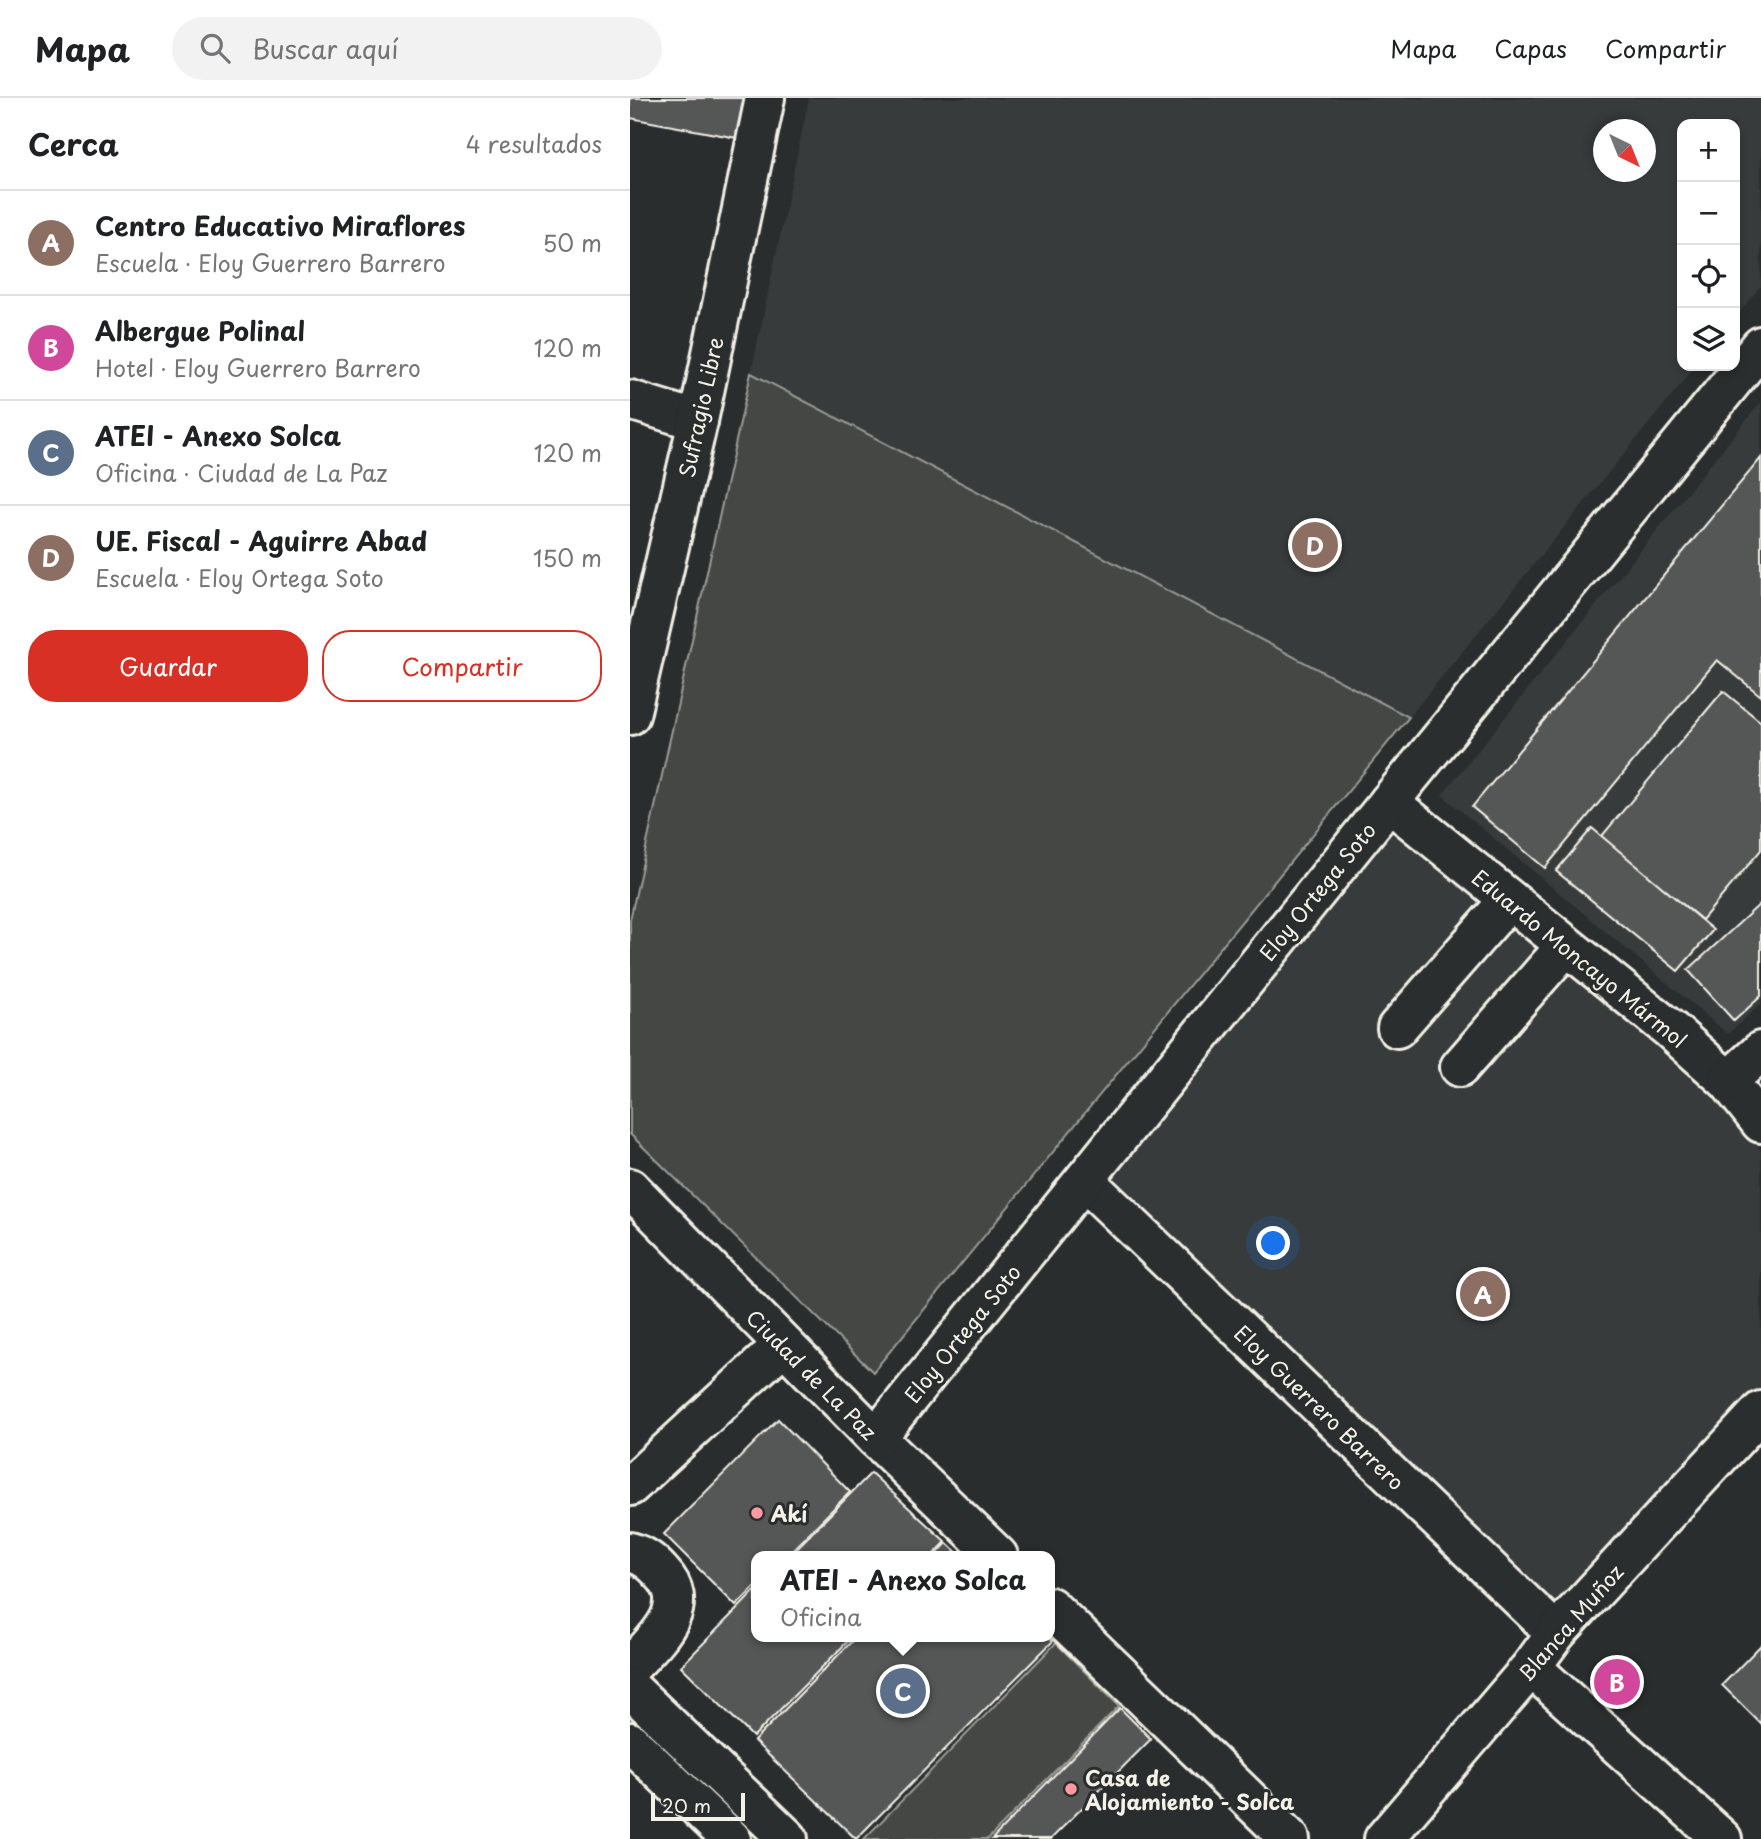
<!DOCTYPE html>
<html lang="es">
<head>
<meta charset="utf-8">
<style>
  :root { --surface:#fff; --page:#f2f2f2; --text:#202124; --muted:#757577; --line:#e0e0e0; --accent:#d93025 }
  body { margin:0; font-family:"Playpen Sans",sans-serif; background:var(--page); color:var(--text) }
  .controls { position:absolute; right:21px; top:21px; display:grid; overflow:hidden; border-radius:14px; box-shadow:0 4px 10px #0003 }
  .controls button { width:63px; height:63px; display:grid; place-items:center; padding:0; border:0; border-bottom:2px solid var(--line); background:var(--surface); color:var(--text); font:35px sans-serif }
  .compass { position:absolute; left:963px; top:21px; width:63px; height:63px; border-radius:50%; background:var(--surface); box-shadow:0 4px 10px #0003; rotate:137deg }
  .scale { position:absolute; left:21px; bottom:18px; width:94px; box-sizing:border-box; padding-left:7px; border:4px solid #f4f1e8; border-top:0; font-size:19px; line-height:24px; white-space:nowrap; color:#f4f1e8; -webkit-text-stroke:5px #2a2d2e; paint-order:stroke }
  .you { position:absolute; left:644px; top:1146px; width:24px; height:24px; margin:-18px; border:5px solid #fff; border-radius:50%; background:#1a73e8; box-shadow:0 0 0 10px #1a73e833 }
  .badge { display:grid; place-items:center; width:46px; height:46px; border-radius:50%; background:var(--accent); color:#fff; font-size:23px; font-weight:700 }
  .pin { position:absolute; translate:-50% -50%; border:4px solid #fff; box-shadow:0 2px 7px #0006 }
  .popup { position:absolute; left:121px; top:1453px; width:304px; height:91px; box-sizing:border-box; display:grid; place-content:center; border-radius:14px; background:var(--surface); filter:drop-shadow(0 2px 5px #0005); font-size:23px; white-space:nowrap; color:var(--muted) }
  .popup b { font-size:26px; color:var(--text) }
  .popup::after { content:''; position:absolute; left:50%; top:100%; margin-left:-14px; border:14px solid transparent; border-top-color:var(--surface) }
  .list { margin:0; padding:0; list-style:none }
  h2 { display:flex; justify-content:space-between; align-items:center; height:91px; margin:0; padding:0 28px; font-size:30px }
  h2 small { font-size:23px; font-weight:400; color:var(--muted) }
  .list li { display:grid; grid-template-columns:46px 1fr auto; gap:21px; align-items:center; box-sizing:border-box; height:105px; padding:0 28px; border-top:2px solid var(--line) }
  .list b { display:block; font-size:26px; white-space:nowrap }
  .list p { margin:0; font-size:23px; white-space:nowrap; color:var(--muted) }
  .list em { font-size:23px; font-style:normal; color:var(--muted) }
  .actions { display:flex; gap:14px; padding:21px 28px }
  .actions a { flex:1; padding:16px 0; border:2px solid var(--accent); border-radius:28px; text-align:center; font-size:24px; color:var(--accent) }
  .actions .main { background:var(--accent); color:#fff }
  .icon { flex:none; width:38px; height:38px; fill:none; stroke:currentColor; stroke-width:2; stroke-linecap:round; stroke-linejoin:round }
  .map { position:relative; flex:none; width:1131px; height:1741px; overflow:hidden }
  header { display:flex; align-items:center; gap:42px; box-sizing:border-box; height:98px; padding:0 35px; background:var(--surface); border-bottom:2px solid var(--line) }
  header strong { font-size:33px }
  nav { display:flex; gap:38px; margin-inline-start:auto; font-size:24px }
  .search { width:490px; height:63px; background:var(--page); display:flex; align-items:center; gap:18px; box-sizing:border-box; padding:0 24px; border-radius:38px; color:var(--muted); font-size:26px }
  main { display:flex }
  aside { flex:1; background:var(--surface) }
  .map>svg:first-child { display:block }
</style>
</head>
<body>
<header>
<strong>Mapa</strong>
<div class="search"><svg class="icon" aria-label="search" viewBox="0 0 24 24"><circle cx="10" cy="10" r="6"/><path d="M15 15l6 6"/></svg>Buscar aquí</div>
<nav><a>Mapa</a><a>Capas</a><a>Compartir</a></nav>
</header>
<main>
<aside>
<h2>Cerca<small>4 resultados</small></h2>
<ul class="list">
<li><span class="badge" style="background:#8d6e63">A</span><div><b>Centro Educativo Miraflores</b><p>Escuela · Eloy Guerrero Barrero</p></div><em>50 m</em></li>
<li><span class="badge" style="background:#d1479c">B</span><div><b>Albergue Polinal</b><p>Hotel · Eloy Guerrero Barrero</p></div><em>120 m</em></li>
<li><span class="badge" style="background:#5c6f8a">C</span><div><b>ATEI - Anexo Solca</b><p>Oficina · Ciudad de La Paz</p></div><em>120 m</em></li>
<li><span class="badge" style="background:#8d6e63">D</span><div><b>UE. Fiscal - Aguirre Abad</b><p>Escuela · Eloy Ortega Soto</p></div><em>150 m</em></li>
</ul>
<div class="actions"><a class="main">Guardar</a><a>Compartir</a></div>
</aside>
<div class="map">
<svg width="1131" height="1741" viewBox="0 0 1131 1741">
  <rect width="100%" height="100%" fill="#2a2d2e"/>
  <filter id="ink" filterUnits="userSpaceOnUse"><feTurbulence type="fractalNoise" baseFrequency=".0143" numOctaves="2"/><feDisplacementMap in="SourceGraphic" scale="14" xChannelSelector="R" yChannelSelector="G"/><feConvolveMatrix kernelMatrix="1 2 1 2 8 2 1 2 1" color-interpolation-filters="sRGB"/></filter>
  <g filter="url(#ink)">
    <!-- built -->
    <g fill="#373a3a" fill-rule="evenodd">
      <path d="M 179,0 L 1131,0 L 1131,188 L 1105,220 L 1105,26 L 1052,26 L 1052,268 L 1066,268 L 779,619 L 121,275 ZM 974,32 L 1016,32 L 1016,74 L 974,74 Z"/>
      <path d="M 1131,304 L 1131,906 L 1098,936 L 812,697 Z"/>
      <path d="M 753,716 L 1050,962 L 1090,999 L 1131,1053 L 1131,1309 L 925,1533 L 458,1082 Z"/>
    </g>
    <!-- green -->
    <g fill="#444645" stroke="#9c9c96" stroke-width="2">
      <path d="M 121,275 L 779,619 L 243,1274 L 0,1036 L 0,822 Z"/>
      <path d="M 426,1545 L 489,1608 L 358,1741 L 234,1741 Z"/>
    </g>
    <!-- building -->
    <g fill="#555756" stroke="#f4f1e8" stroke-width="2">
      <path d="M 0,0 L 116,0 L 107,40 L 0,20 Z"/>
      <path d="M 1131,360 L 1131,598 L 1087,562 L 915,770 L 842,709 Z"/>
      <path d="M 1093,593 L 1131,624 L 1131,752 L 1072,822 L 971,739 Z"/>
      <path d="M 962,730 L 1083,832 L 1048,873 L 926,773 Z"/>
      <path d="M 1131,805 L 1131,898 L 1104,923 L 1058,872 Z"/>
      <path d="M 148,1321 L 220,1394 L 156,1458 L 126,1458 L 126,1488 L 106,1508 L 34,1436 Z"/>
      <path d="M 241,1375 L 316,1444 L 302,1458 L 159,1458 Z"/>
      <path d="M 317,1445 L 331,1458 L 305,1458 Z"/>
      <path d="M 126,1492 L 126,1539 L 222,1539 L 123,1639 L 51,1568 Z"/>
      <path d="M 226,1539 L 418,1539 L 423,1543 L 226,1741 L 124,1643 Z"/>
      <path d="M 1131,1547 L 1131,1626 L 1092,1587 Z"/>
      <path d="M 490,1610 L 521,1641 L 421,1741 L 362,1741 Z"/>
    </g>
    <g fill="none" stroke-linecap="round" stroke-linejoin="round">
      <defs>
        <g id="minor">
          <path d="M 0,302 L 68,323"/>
          <path d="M 0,617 L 68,323 L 135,0"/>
          <path d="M 759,704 L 1041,932 L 1098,983 L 1131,1025"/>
          <path d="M 767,930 L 879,802"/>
          <path d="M 830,969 L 936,848"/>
          <path d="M 1098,983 L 1131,953"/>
          <path d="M 455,1083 L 926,1535"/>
          <path d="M 0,1090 L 246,1340 L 368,1458"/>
          <path d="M 246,1340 L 759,704 L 1131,248"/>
          <path d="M 0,1388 L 153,1247"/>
          <path d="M 0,1454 C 14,1458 21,1463 31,1474 C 65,1509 25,1542 0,1569"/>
          <path d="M 420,1509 L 660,1741"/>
          <path d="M 901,1569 L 1092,1741"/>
          <path d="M 0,1590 L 158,1741"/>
          <path d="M 0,1644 L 101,1741"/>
          <path d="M 754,1741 L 901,1569 L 926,1535 L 1131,1313"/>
        </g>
      </defs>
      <!-- minor casing -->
      <use href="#minor" stroke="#f4f1e8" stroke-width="44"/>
      <!-- minor -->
      <use href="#minor" stroke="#2a2d2e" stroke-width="38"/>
    </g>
  </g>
  <!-- markers -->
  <g fill="#ff9aa2" stroke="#2a2d2e" stroke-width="2.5">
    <circle cx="127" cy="1415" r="7"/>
    <circle cx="441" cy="1691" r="7"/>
  </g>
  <g text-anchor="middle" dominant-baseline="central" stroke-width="6" stroke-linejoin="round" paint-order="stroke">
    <!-- street labels -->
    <g font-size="21" fill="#f4f1e8" stroke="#2a2d2e">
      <text transform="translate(70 309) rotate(-78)">Sufragio Libre</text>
      <text transform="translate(687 793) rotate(-51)">Eloy Ortega Soto</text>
      <text transform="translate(950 860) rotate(39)">Eduardo Moncayo Mármol</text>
      <text transform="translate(332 1235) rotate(-51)">Eloy Ortega Soto</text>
      <text transform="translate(182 1276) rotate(45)">Ciudad de La Paz</text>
      <text transform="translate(690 1309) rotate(44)">Eloy Guerrero Barrero</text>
      <text transform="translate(940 1524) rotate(-49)">Blanca Muñoz</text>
    </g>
    <!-- poi labels -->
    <g font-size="21" font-weight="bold" fill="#f4f1e8" stroke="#2a2d2e" text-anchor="start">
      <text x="141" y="1415">Akí</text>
      <text x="455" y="1679">Casa de<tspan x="455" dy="24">Alojamiento - Solca</tspan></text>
    </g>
  </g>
</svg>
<div class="controls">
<button>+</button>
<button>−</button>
<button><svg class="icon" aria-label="locate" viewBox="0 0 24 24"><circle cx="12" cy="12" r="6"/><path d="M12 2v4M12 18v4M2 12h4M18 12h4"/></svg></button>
<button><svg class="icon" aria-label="layers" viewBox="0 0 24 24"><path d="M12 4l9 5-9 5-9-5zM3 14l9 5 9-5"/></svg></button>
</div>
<svg class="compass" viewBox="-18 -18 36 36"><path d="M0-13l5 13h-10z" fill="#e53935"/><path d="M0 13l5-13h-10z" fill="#757577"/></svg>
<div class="scale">20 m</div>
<div class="you"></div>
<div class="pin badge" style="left:853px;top:1196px;background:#8d6e63">A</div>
<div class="pin badge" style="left:987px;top:1584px;background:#d1479c">B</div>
<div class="pin badge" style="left:273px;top:1593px;background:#5c6f8a">C</div>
<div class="popup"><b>ATEI - Anexo Solca</b>Oficina</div>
<div class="pin badge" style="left:685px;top:447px;background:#8d6e63">D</div>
</div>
</main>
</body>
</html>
